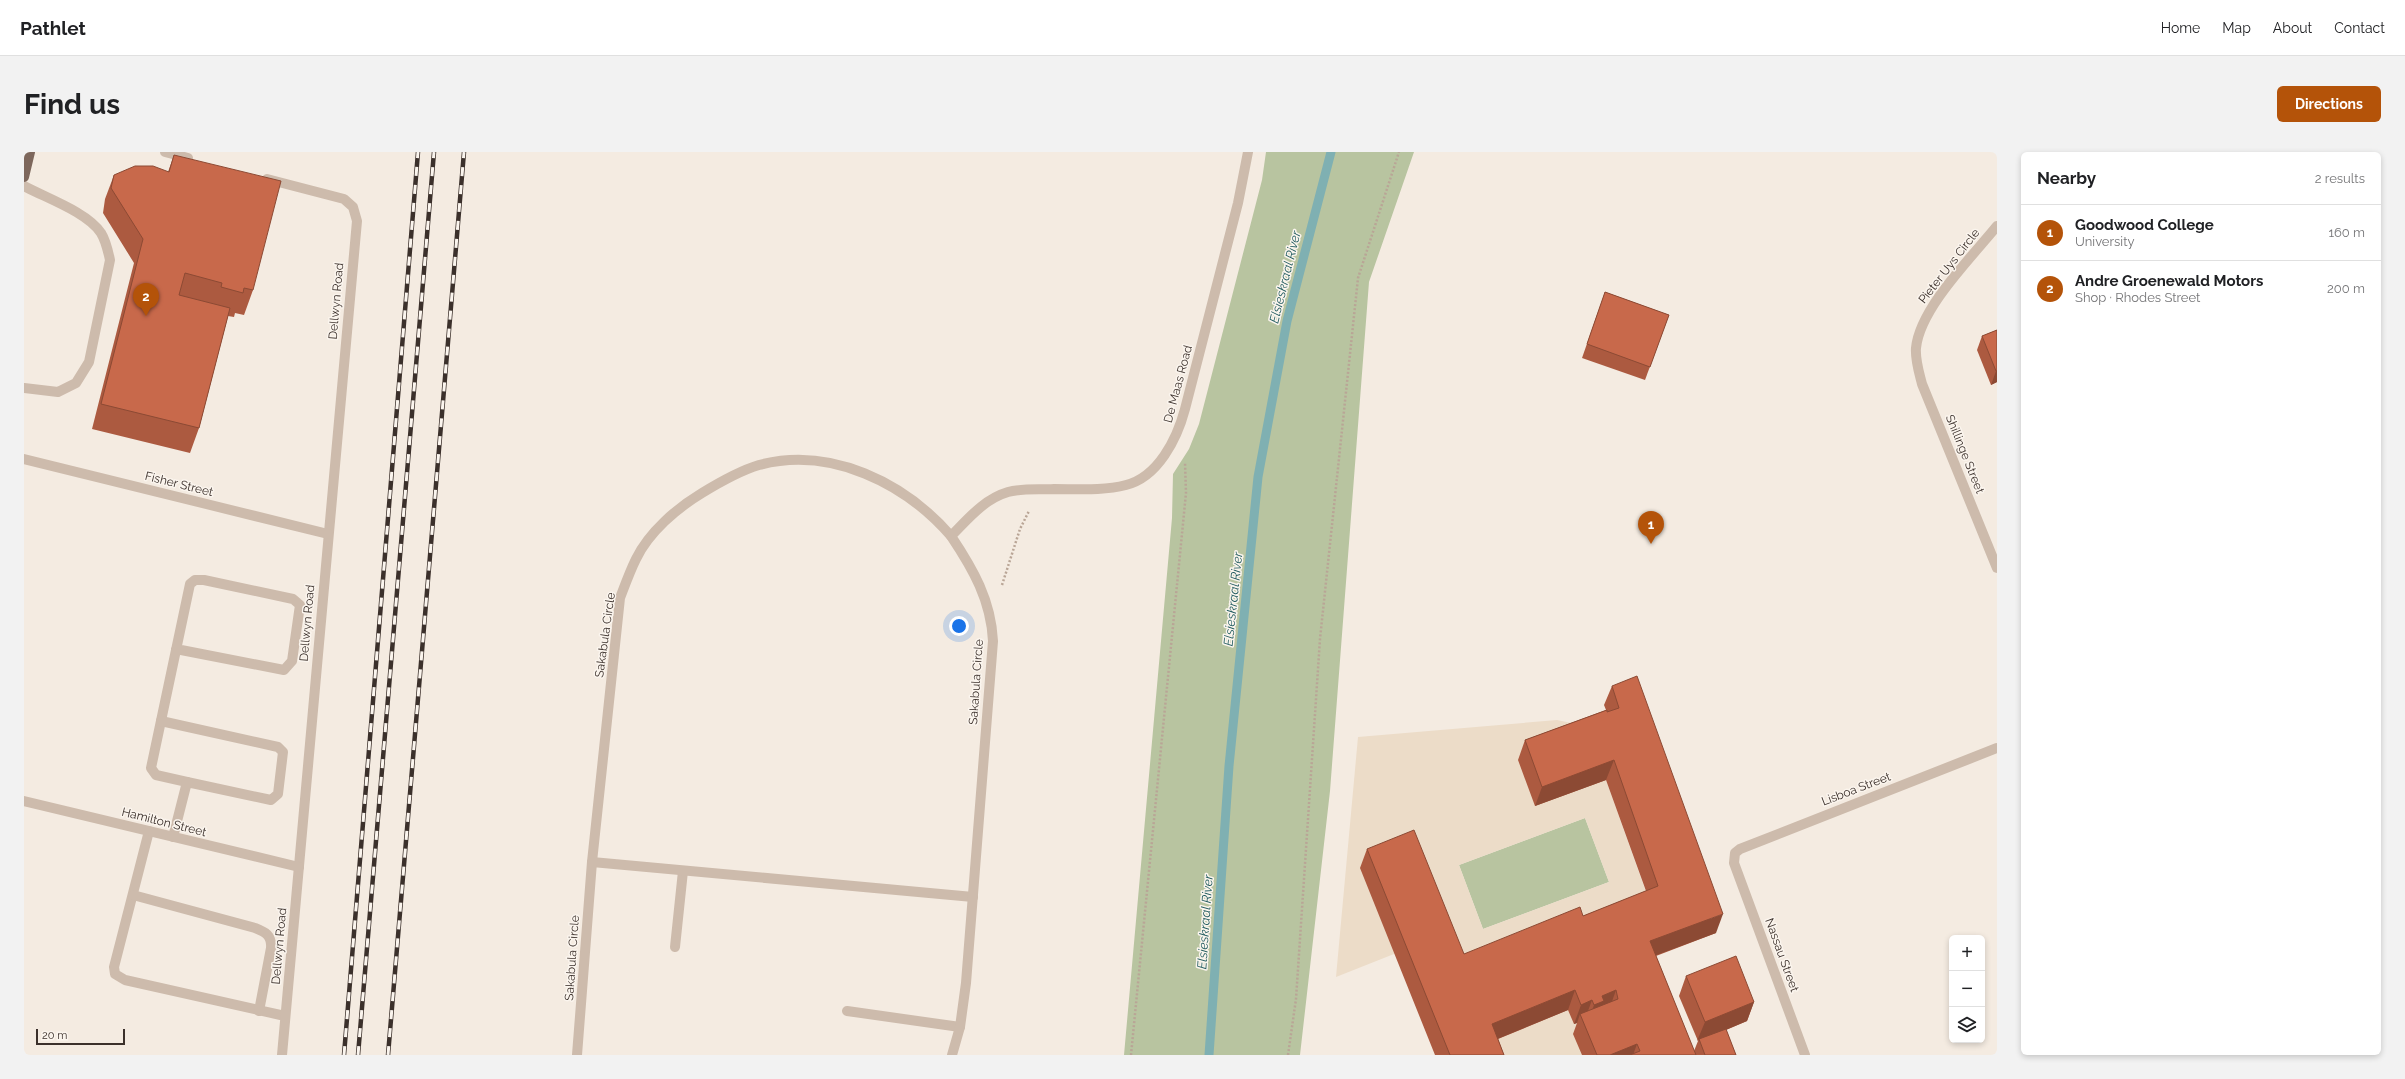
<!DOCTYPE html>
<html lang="en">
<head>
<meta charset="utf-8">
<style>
  :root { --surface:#fff; --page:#f2f2f2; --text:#202124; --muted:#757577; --line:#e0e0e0; --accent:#b45309 }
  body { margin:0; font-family:Raleway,sans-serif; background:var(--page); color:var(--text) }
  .controls { position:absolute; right:12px; bottom:12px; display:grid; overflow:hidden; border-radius:6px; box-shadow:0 2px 6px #0003 }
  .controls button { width:36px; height:36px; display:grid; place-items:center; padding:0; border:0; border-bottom:1px solid var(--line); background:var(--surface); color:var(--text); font:20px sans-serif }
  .scale { position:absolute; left:12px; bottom:10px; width:89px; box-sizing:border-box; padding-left:4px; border:2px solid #3b302b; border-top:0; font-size:11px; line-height:14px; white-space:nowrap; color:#3b302b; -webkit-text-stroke:3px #fbf5ee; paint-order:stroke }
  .you { position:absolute; left:935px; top:474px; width:14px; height:14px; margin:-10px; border:3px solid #fff; border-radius:50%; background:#1a73e8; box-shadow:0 0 0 6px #1a73e833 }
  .badge { display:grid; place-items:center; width:26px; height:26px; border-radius:50%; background:var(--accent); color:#fff; font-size:13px; font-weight:700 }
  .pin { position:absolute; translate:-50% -33px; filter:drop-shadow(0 1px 2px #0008) }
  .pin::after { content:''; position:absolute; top:21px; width:14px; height:12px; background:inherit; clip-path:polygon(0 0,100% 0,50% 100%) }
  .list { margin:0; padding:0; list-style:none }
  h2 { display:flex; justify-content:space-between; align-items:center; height:52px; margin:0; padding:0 16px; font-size:17px }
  h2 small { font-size:13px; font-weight:400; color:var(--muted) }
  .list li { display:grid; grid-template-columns:26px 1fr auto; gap:12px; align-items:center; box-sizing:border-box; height:56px; padding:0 16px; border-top:1px solid var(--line) }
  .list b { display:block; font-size:15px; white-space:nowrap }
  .list p { margin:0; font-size:13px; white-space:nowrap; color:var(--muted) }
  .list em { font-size:13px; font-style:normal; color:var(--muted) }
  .icon { flex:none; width:22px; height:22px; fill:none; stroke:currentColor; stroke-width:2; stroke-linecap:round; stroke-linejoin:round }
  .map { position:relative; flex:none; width:1973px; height:903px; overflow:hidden; border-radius:6px }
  header { display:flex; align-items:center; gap:24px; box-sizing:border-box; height:56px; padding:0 20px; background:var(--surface); border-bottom:1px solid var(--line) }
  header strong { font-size:19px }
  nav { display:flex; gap:22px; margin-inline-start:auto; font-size:14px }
  .intro { display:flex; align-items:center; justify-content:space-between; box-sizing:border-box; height:96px; padding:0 24px }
  h1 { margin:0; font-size:28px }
  .button { padding:10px 18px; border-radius:6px; background:var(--accent); color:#fff; font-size:14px; font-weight:700 }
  main { display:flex; gap:24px; padding:0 24px }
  aside { flex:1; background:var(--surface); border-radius:6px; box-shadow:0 2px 6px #0003 }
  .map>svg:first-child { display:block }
</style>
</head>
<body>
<header>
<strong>Pathlet</strong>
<nav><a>Home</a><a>Map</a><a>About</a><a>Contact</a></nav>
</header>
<div class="intro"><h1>Find us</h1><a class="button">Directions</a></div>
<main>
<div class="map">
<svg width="1973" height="903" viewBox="0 0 1973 903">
  <rect width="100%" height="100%" fill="#f4ebe1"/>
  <!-- green -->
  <g fill="#b8c4a0">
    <path d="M 1242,0 L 1390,0 L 1345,130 L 1306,639 L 1276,903 L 1100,903 L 1148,366 L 1149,322 L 1165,297 L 1175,272 L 1238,28 Z"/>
    <path d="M 1561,666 L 1585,730 L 1459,777 L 1435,713 Z"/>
  </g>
  <!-- plaza -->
  <g fill="#ecdcc8" fill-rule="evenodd">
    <path d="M 1533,568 L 1576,577 L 1582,628 L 1627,754 L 1433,822 L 1370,802 L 1312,825 L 1334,585 ZM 1561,666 L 1585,730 L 1459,777 L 1435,713 Z"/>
    <path d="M 1544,858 L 1561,867 L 1558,903 L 1465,903 L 1461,892 Z"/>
  </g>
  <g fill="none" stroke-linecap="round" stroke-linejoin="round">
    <!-- stream -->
    <path stroke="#7fb0b2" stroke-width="9" d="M 1185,903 L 1205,614 L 1234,325 L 1263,169 L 1307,0"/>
    <!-- path -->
    <g stroke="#b9a596" stroke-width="2.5" stroke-dasharray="2 2" stroke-linecap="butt">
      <path d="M 978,433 L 996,377 L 1005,359"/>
      <path d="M 1107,903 L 1162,341 L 1161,311"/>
      <path d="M 1264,903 L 1272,847 L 1296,487 L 1334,126 L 1375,0"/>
    </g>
    <!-- service -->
    <g stroke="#cdbbac" stroke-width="10">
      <path d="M 0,34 C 22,46 63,60 77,81 C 82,89 84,99 86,108 L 65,210 L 52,231 L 34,240 L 0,236"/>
      <path d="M 152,497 L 260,518 L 268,509 L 276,453 L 269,447 L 180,428 L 171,428 L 166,432 L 127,616 L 132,623 L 163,630"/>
      <path d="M 137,569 L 254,595 L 259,600 L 254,642 L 247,648 L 163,630 L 149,685"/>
      <path d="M 125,679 L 90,815 L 91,822 L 101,828 L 261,864"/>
      <path d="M 109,743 L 231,776 C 241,780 248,783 247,796 L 235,859"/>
      <path d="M 651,795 L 659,719"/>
      <path d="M 823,859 L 936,875"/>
    </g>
    <!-- minor -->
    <g stroke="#cdbbac" stroke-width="10">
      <path d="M 141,0 L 164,6"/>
      <path d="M 243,27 L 320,47 L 329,55 L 333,69 L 258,903"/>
      <path d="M 1973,74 C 1948,105 1896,156 1892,196 C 1891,208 1895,220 1898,232 L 1973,416"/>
      <path d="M 0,307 L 304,382"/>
      <path d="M 0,649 L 275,715"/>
      <path d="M 568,710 L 949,745"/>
      <path d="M 553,903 L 568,710 L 596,446 C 601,433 606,419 612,407 C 625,380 653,356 678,341 C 696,330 715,319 735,313 C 807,294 881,331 927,384"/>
      <path d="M 1781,903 L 1710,711 L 1711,701 L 1716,697 L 1973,596"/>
    </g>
    <!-- tertiary -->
    <path stroke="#cdbbac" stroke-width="10" d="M 928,903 L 936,875 L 942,831 L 969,489 C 967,448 949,417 927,384 C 944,367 960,347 984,340 C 999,336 1015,338 1030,337 C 1054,337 1079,339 1102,333 C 1134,325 1153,287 1161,257 L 1214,51 L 1224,0"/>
    <!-- primary -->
    <path stroke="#7d675c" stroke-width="10" d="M 0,25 L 6,0"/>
    <defs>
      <g id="rail">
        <path d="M 320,903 L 394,0"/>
        <path d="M 334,903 L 410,0"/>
        <path d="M 364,903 L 440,0"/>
      </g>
    </defs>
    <!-- rail casing -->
    <use href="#rail" stroke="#3b302b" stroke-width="4.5"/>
    <!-- rail -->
    <use href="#rail" stroke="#fbf5ee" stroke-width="3" stroke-dasharray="9" stroke-linecap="butt"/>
  </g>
  <!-- wall -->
  <g fill="#ac5a40">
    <path d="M 150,3 L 229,138 L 220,163 L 211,161 L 210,165 L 204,164 L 175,276 L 166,301 L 68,277 L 110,111 L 79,61 L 81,47 L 90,23 L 144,20 Z"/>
    <path d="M 1581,140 L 1645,163 L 1621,228 L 1558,206 Z"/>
    <path d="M 1973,178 L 1973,230 L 1967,233 L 1953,198 L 1958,184 Z"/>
    <path d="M 1588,534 L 1692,781 L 1632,804 L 1670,899 L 1674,889 L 1655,844 L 1662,824 L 1730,850 L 1723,869 L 1702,878 L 1712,903 L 1558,903 L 1549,882 L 1553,871 L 1550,872 L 1544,858 L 1474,887 L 1480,903 L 1411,903 L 1336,716 L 1343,697 L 1440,802 L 1559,764 L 1622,739 L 1582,628 L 1511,654 L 1494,608 L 1501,588 L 1582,558 L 1580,553 Z"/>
  </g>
  <!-- shaded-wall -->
  <g fill="#8c4a34">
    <path d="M 1972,219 L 1973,219 L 1973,230 L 1967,233 Z"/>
    <path d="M 1590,608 L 1582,628 L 1511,654 L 1518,635 Z"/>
    <path d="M 1699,762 L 1692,781 L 1619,808 L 1626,789 Z"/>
    <path d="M 1551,838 L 1544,858 L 1461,892 L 1468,872 Z"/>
    <path d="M 1592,838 L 1585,858 L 1563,873 L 1570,853 L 1578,844 Z"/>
    <path d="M 1568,848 L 1561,867 L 1556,862 L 1553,871 L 1550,872 L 1557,853 Z"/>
    <path d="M 1730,850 L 1723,869 L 1675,889 L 1675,887 L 1673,889 L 1681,870 Z"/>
    <path d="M 1613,892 L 1609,903 L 1586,903 Z"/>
  </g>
  <!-- building -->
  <g fill="#c8694b" stroke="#8c4a34">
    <path d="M 150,3 L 257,29 L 229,138 L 220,136 L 219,141 L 197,135 L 198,131 L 161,121 L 155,143 L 206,156 L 175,276 L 77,252 L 119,87 L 87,36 L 90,23 L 111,14 L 129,14 L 145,20 Z"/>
    <path d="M 1581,140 L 1645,163 L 1626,215 L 1563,192 Z"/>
    <path d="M 1973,178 L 1973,219 L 1972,219 L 1958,184 Z"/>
    <path d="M 1613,524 L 1699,762 L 1626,789 L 1672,903 L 1606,903 L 1616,899 L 1613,892 L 1586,903 L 1573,903 L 1556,862 L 1594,847 L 1592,838 L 1578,844 L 1580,849 L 1570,853 L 1568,848 L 1557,853 L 1551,838 L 1468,872 L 1480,903 L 1426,903 L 1343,697 L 1390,678 L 1440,802 L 1556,755 L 1559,764 L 1634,734 L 1590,608 L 1518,635 L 1501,588 L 1583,558 L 1583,560 L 1595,556 L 1588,534 Z"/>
    <path d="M 1712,804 L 1730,850 L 1681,870 L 1662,824 Z"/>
    <path d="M 1702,877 L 1712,903 L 1681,903 L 1675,887 Z"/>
  </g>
  <g text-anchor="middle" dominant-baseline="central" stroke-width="3" stroke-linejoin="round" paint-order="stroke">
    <!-- street labels -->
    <g font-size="12" fill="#3b302b" stroke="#fbf5ee">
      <text transform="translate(1925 114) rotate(-52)">Pieter Uys Circle</text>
      <text transform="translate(312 149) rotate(-85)">Dellwyn Road</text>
      <text transform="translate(1154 232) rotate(-75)">De Maas Road</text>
      <text transform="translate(1941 302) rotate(68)">Shillinge Street</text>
      <text transform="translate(155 332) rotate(14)">Fisher Street</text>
      <text transform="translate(283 471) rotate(-85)">Dellwyn Road</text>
      <text transform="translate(581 483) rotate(-82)">Sakabula Circle</text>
      <text transform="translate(952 530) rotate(-86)">Sakabula Circle</text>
      <text transform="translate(1832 637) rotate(-21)">Lisboa Street</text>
      <text transform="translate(140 670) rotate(14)">Hamilton Street</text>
      <text transform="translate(255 794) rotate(-85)">Dellwyn Road</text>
      <text transform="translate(1758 803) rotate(70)">Nassau Street</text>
      <text transform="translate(548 806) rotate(-86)">Sakabula Circle</text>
    </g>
    <!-- water labels -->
    <g font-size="13" font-style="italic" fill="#1f5a5e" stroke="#fbf5ee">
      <text transform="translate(1261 125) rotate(-76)">Elsieskraal River</text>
      <text transform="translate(1209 447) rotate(-84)">Elsieskraal River</text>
      <text transform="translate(1181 770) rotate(-86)">Elsieskraal River</text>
    </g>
  </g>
</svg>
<div class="controls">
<button>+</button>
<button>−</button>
<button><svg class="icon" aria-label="layers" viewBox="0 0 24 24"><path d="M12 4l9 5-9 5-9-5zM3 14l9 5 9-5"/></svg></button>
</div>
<div class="scale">20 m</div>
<div class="you"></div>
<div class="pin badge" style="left:1627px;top:392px">1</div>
<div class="pin badge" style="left:122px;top:164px">2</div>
</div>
<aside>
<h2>Nearby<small>2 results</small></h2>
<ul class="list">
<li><span class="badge">1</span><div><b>Goodwood College</b><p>University</p></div><em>160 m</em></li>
<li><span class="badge">2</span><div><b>Andre Groenewald Motors</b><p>Shop · Rhodes Street</p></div><em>200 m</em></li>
</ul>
</aside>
</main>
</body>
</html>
